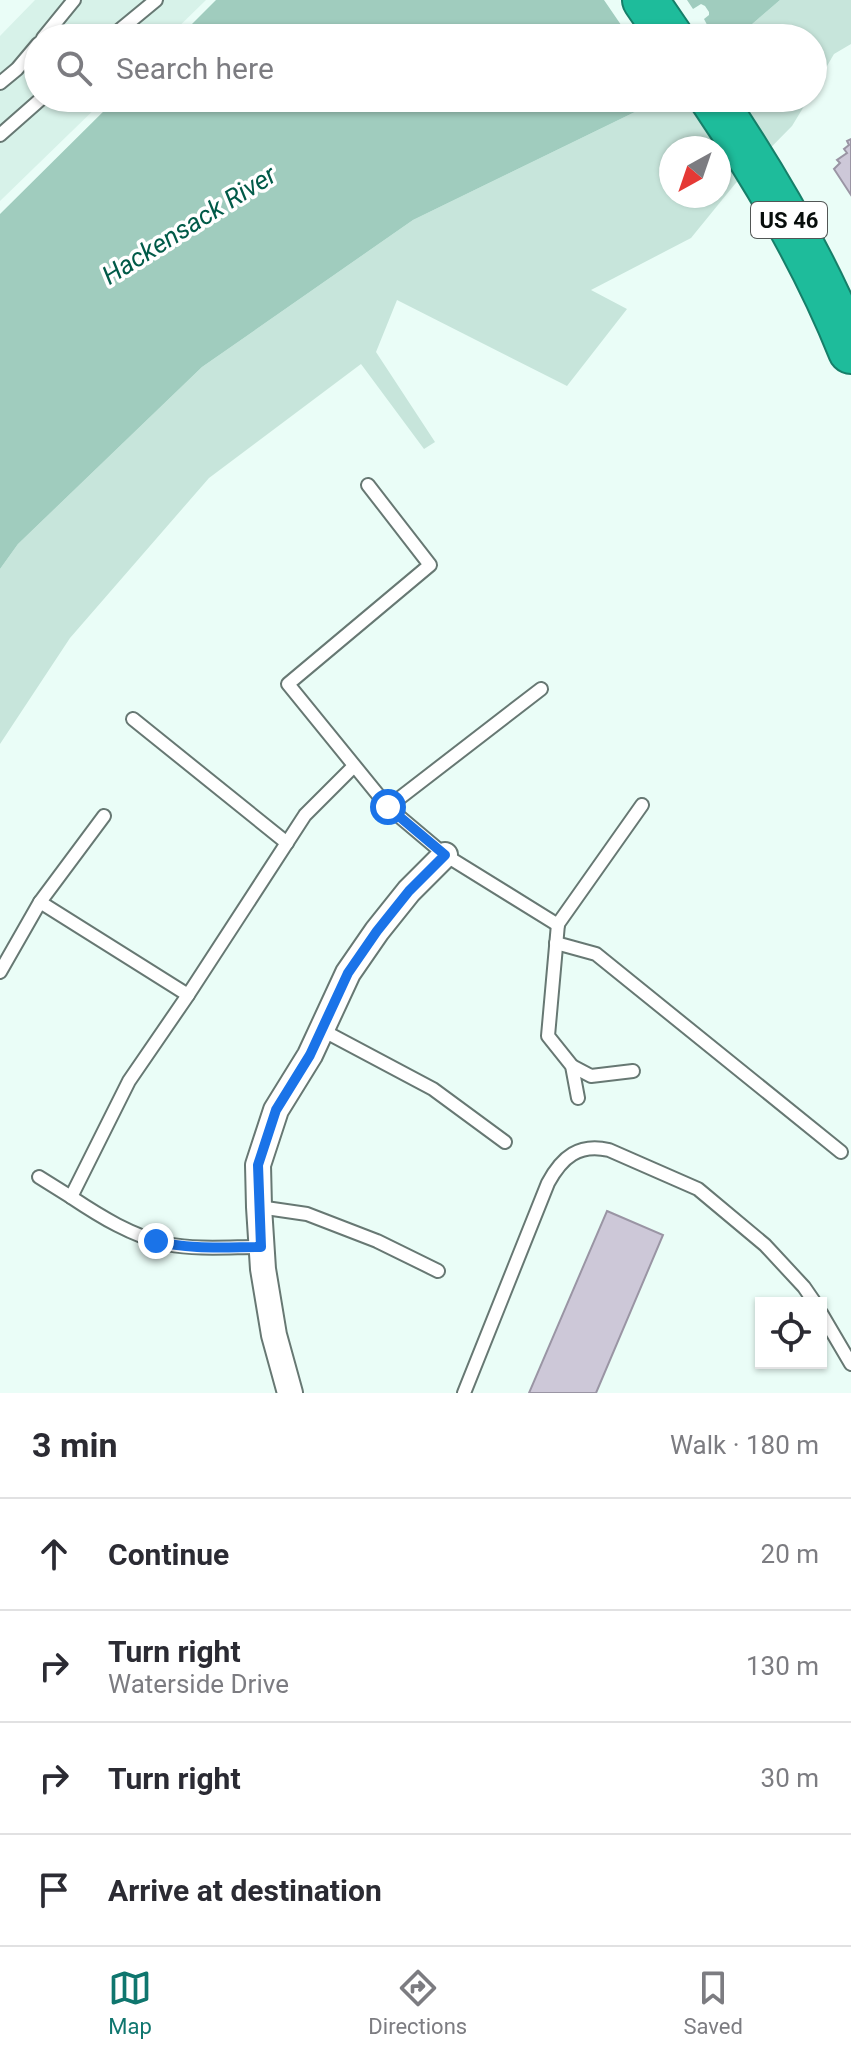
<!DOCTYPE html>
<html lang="en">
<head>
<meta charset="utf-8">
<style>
  :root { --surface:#fff; --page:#f2f2f3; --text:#2b2b33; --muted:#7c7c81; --line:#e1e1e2; --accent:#0f766e }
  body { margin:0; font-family:Roboto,sans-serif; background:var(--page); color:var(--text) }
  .controls { position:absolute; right:24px; bottom:24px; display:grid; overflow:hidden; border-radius:0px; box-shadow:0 2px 6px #0004 }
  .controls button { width:72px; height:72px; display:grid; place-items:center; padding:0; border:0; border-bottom:2px solid var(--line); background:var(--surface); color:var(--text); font:40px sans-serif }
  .compass { position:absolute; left:659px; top:136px; width:72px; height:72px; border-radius:50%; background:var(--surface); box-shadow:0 2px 6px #0004; rotate:220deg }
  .stop { position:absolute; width:24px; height:24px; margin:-18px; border:6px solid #1a73e8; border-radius:50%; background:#fff }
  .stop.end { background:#1a73e8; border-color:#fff; box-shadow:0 2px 8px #0008 }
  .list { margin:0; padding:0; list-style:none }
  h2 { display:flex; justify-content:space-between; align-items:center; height:104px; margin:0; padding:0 32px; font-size:34px }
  h2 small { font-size:26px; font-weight:400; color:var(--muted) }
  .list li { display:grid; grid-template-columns:52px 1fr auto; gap:24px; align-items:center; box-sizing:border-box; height:112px; padding:0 32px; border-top:2px solid var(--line) }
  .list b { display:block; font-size:30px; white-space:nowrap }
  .list p { margin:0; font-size:26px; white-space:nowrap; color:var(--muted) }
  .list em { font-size:26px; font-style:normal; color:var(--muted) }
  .icon { flex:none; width:44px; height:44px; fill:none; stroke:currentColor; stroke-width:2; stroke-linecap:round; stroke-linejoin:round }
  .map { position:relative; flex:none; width:851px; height:1393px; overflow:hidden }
  .search { position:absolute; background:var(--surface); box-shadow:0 2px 6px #0004; left:24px; right:24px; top:24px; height:88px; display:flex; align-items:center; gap:20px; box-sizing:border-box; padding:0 28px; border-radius:44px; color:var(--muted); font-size:30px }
  .sheet { height:552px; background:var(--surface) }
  nav { display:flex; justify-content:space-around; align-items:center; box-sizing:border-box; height:112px; border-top:2px solid var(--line); background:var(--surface); font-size:22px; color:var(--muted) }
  nav a { display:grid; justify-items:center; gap:4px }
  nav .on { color:var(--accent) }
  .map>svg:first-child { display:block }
</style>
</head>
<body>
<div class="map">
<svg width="851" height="1393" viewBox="0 0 851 1393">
  <rect width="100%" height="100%" fill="#eafdf7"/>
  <!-- built -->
  <path fill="#d7f2e9" d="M 35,0 L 206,0 L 167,38 L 38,38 L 38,98 L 106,98 L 0,201 L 0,36 Z"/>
  <!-- green -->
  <g fill="#c7e5db" fill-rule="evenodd">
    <path d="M 780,0 L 851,0 L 851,44 L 834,54 L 813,90 L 813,38 L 736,38 Z"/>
    <path d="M 656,98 L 809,98 L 792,126 L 735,184 L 691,238 L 591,290 L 627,309 L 567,386 L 397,300 L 376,352 L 435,442 L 424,449 L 361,364 L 209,478 L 70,638 L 0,744 L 0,569 L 18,544 L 202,367 L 413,220 L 639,110 ZM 671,148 L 719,148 L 719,196 L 671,196 Z"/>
  </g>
  <!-- water -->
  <g fill="#a0ccbe">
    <path d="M 216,0 L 780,0 L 736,38 L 178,38 Z"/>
    <path d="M 117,98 L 656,98 L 639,110 L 413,220 L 202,367 L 18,544 L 0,569 L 0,214 Z"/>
  </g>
  <!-- pier -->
  <path fill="#eafdf7" d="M 604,0 L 687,0 L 693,9 L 701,4 L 705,6 L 709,12 L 709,15 L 704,19 L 714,38 L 630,38 Z"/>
  <!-- building -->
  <g fill="#cdc8d8" stroke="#9a95a4" stroke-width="2">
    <path d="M 851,139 L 851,195 L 834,169 L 840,163 L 837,160 L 847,153 L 844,149 L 849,145 L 847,141 Z"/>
    <path d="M 607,1211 L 663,1235 L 596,1393 L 529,1393 Z"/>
  </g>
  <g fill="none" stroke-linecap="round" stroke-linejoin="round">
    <defs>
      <g id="lane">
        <path d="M 43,38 L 74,0"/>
        <path d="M 110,38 L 156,0"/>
        <path d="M 0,83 L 17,69 L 38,44"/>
        <path d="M 0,135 L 42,98"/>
        <path d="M 368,485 L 430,565 L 288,684 L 388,807 L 541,689"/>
        <path d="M 133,719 L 287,843"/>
        <path d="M 388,807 L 445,855 L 558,925"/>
        <path d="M 104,816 L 40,902 L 188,995 L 305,815 L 354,766"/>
        <path d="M 556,943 L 596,954 L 841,1152"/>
        <path d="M 0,972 L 40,902"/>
        <path d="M 188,995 L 129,1081 L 71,1197 C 101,1217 132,1236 167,1244 C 197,1250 230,1247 261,1247"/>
        <path d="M 322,1030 L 433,1089 L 505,1142"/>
        <path d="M 572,1066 L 591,1076 L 633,1071"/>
        <path d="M 578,1098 L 572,1066 L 548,1036 L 558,924 L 642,805"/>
        <path d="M 39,1177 L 71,1197"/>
        <path d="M 259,1207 L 307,1214 L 377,1241 L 438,1271"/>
        <path d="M 821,1313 L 851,1364"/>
        <path d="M 464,1393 L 548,1183 C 562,1157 579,1143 609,1150 L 698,1189 L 765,1245 L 804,1287 L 815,1303"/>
      </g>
      <path id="street" d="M 290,1393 L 274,1335 L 263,1269 L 259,1207 L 258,1165 L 276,1110 L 310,1055 L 348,973 L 377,931 L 409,891 L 445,855"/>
      <g id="highway">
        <path d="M 645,0 L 671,38"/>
        <path d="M 712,98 C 766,178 815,261 851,351"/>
      </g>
    </defs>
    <!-- lane casing -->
    <use href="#lane" stroke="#677873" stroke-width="16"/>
    <!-- street casing -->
    <use href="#street" stroke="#677873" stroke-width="28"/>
    <!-- highway casing -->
    <use href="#highway" stroke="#167f69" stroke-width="48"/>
    <!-- lane -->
    <use href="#lane" stroke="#fff" stroke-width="12"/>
    <!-- street -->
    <use href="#street" stroke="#fff" stroke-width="24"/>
    <!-- highway -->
    <use href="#highway" stroke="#1ebc9b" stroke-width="44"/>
  </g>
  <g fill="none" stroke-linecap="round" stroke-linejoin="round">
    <!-- route -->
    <path stroke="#1a73e8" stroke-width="10" d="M 156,1241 C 189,1250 226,1247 261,1247 L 258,1165 L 276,1110 L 310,1055 L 348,973 L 377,931 L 409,891 L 445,855 L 388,807"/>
  </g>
  <g text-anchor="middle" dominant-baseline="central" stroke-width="7" stroke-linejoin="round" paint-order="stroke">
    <!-- shield labels -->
    <rect fill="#fff" stroke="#525655" stroke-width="2" x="751" y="202" width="76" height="36" rx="6"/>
    <g font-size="22" font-weight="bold" fill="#080e0c">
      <text x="789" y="220">US 46</text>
    </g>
    <!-- water labels -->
    <g font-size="26" font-style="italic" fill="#005a48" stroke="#fff">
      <text transform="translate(189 225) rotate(-32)">Hackensack River</text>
    </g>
  </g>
</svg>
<div class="controls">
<button><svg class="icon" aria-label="locate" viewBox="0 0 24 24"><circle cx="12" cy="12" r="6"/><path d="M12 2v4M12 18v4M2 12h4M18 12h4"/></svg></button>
</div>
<svg class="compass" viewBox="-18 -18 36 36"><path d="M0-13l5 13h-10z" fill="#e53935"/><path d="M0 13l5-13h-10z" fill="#7c7c81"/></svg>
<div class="stop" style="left:388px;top:807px"></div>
<div class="stop end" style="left:156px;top:1241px"></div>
<div class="search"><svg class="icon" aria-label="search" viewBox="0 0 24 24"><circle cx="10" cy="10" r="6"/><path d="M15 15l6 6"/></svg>Search here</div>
</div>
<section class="sheet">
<h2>3 min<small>Walk · 180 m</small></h2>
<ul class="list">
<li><svg class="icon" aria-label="ahead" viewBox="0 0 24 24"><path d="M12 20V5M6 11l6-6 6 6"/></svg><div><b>Continue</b></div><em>20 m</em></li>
<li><svg class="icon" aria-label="right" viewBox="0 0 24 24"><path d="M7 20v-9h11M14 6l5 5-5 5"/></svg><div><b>Turn right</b><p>Waterside Drive</p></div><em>130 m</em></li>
<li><svg class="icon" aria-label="right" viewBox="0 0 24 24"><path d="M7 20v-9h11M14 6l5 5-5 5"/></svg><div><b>Turn right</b></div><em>30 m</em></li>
<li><svg class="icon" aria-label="arrive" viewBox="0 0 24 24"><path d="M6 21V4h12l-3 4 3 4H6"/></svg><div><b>Arrive at destination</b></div></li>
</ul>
</section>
<nav>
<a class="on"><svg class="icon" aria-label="map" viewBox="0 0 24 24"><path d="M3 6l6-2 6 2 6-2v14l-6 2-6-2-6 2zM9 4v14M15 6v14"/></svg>Map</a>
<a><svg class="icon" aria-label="directions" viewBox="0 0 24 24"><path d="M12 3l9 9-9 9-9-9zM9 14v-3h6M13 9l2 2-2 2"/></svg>Directions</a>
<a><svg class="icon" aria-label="saved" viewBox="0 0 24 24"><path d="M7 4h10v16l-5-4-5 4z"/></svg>Saved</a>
</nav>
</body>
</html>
